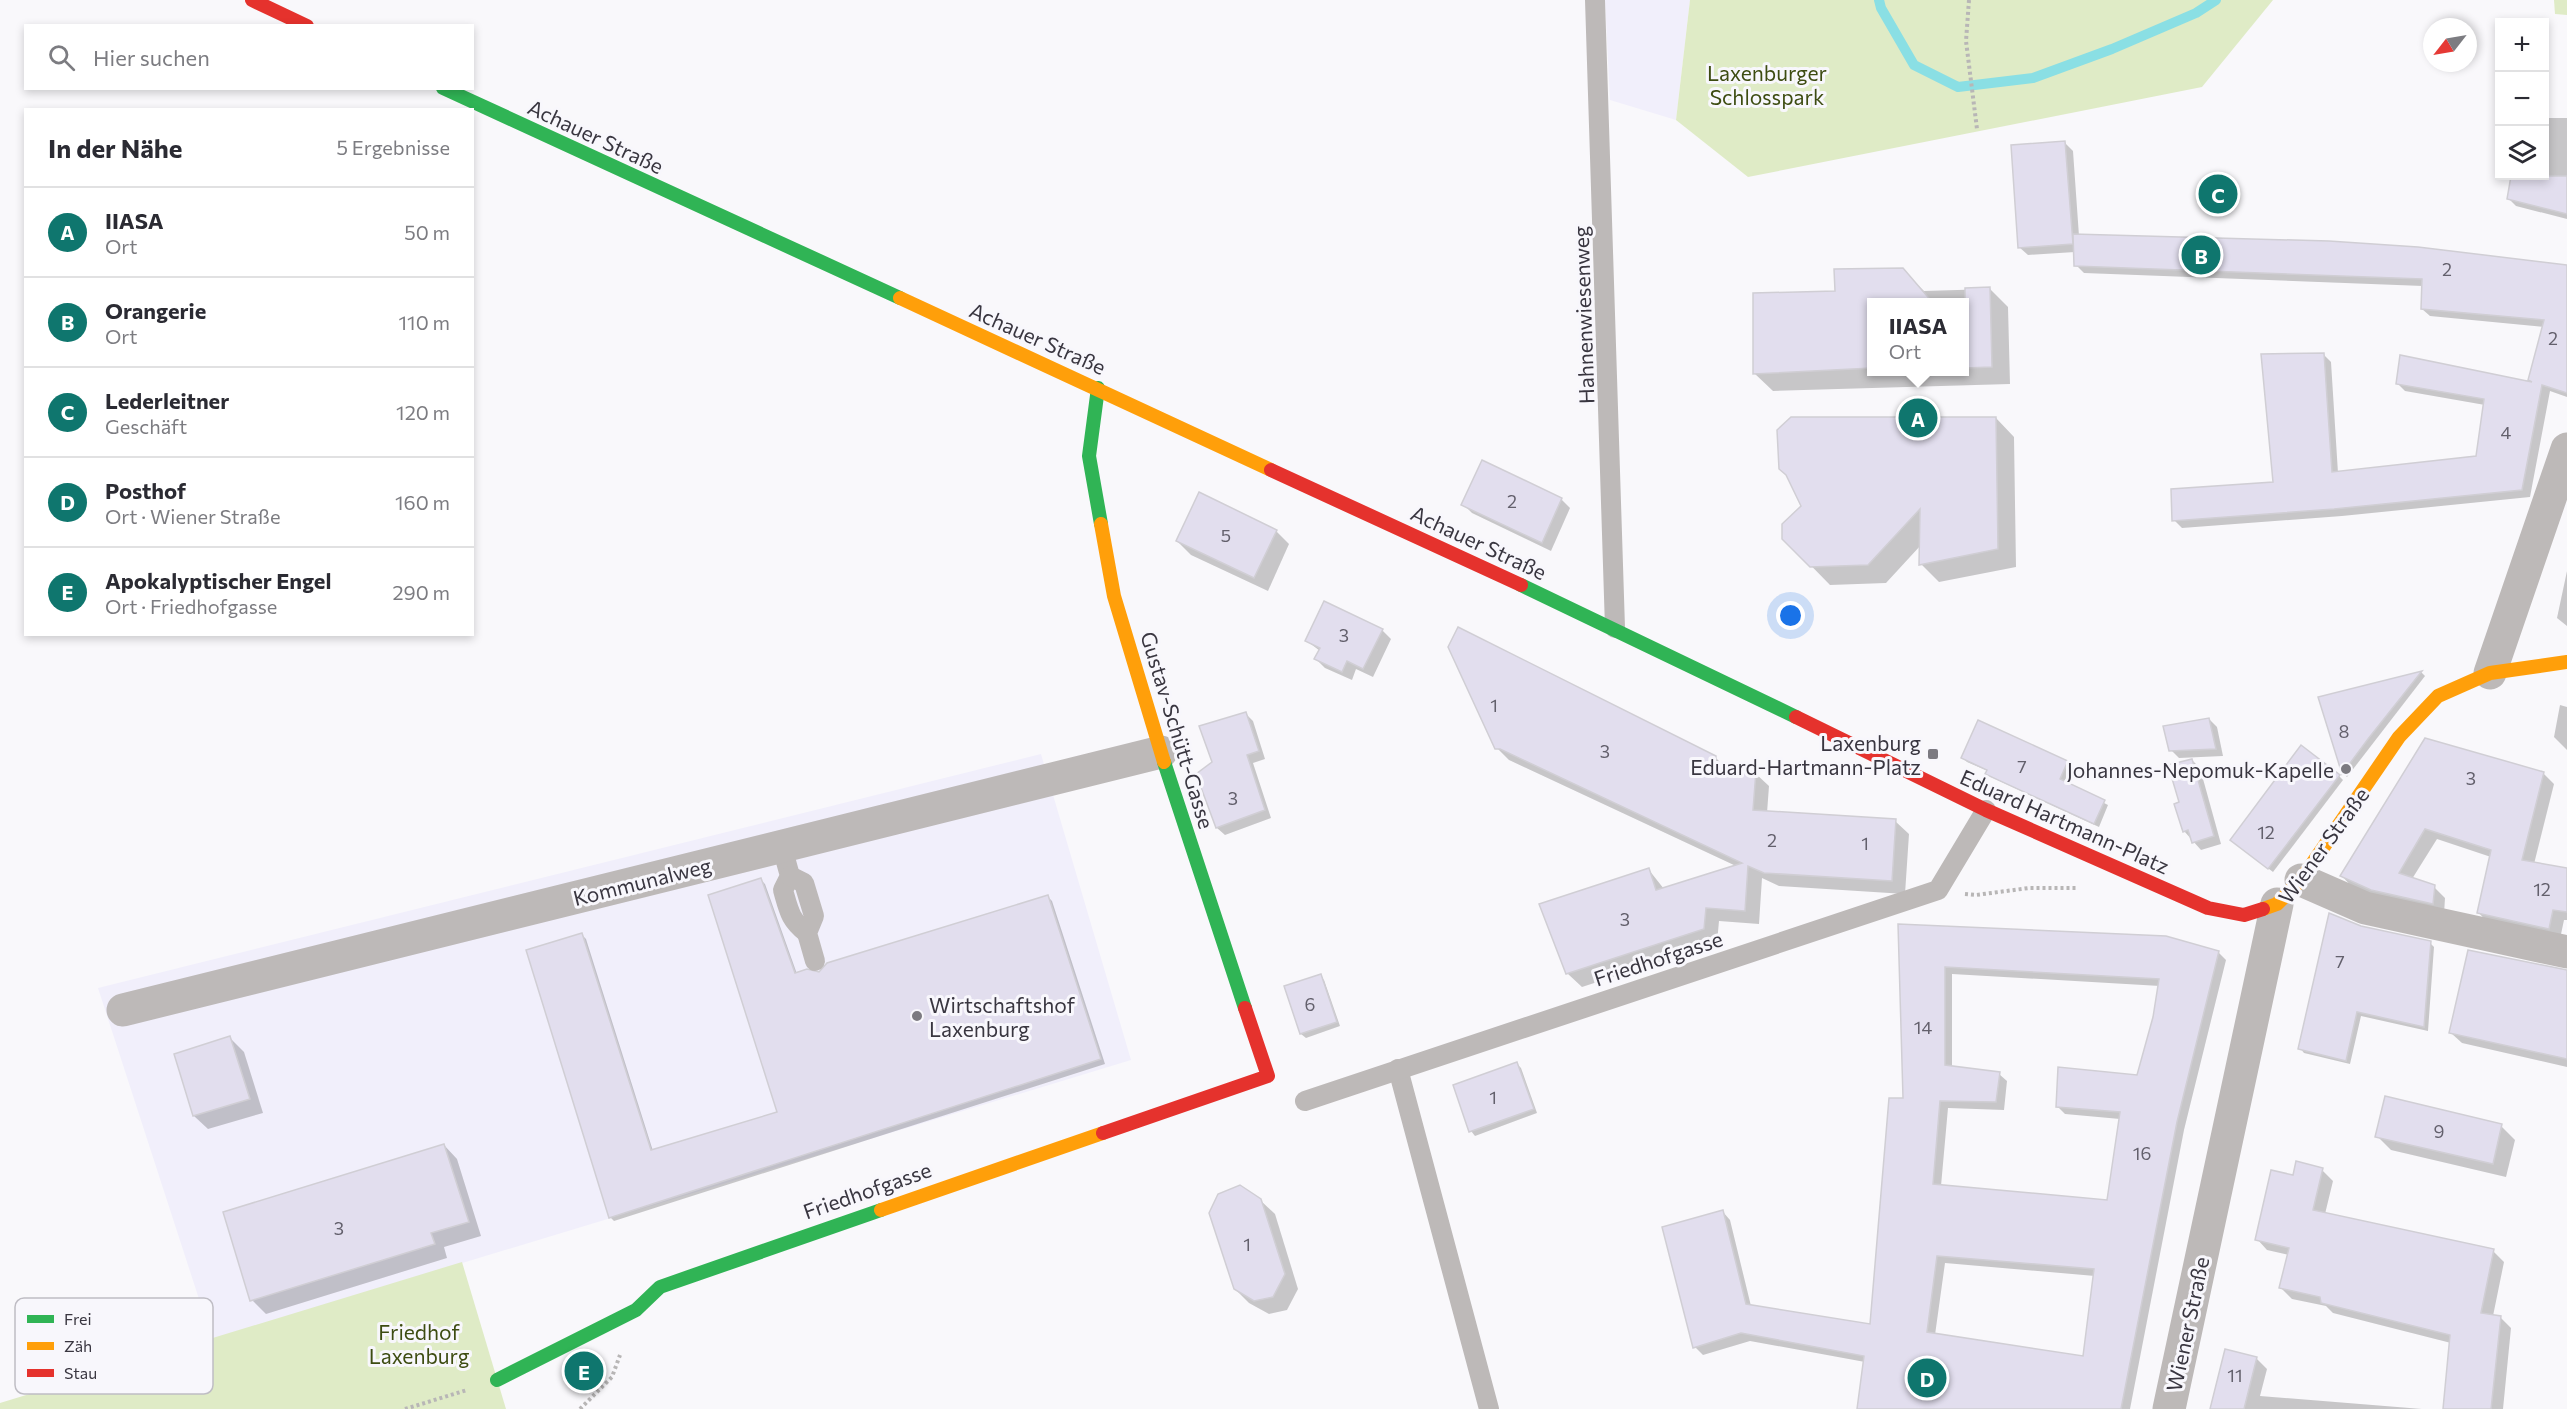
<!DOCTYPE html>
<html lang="de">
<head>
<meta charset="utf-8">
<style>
  :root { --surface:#fff; --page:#f2f2f3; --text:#2b2b33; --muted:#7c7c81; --line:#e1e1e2; --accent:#0f766e }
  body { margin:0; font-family:Commissioner,sans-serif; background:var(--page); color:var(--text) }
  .controls { position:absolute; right:18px; top:18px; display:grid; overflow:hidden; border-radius:0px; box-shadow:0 3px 9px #0003 }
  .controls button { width:54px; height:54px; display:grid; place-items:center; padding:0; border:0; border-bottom:2px solid var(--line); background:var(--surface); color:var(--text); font:30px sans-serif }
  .compass { position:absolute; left:2423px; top:18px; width:54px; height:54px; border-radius:50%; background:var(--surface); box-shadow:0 3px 9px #0003; rotate:239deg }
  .you { position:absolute; left:1791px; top:616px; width:21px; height:21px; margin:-15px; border:4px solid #fff; border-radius:50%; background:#1a73e8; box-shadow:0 0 0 9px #1a73e833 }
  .badge { display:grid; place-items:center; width:39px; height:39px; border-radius:50%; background:var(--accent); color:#fff; font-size:20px; font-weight:700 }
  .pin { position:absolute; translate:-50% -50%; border:3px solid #fff; box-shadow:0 2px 6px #0006 }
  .popup { position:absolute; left:1867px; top:298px; width:102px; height:78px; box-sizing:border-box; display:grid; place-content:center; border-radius:0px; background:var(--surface); filter:drop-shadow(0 2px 4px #0005); font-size:20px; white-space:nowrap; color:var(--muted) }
  .popup b { font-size:22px; color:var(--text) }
  .popup::after { content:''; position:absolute; left:50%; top:100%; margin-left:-12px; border:12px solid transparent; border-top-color:var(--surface) }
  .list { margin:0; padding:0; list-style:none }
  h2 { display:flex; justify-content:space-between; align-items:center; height:78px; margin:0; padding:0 24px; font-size:26px }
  h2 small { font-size:20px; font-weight:400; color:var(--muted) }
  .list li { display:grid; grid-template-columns:39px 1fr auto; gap:18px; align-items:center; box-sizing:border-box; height:90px; padding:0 24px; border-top:2px solid var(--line) }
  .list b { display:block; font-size:22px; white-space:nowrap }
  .list p { margin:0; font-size:20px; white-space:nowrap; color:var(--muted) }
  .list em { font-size:20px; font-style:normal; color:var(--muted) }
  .icon { flex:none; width:33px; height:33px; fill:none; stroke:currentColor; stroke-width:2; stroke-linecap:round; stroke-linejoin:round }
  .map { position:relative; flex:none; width:2567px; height:1409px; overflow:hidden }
  .search { position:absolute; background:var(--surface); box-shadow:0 3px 9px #0003; left:24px; top:24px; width:450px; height:66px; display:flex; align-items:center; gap:15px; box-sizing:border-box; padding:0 21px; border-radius:0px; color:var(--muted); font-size:22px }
  .panel { position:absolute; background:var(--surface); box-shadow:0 3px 9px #0003; left:24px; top:108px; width:450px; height:528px; border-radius:0px }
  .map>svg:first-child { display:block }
</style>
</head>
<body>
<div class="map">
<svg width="2567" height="1409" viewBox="0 0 2567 1409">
  <rect width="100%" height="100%" fill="#f9f8fb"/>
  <!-- built -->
  <g fill="#f1effb">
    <path d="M 1605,0 L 1690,0 L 1676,120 L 1610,100 Z"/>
    <path d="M 1041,754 L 1131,1060 L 212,1339 L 98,988 Z"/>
  </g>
  <!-- green -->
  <g fill="#dfebc6">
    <path d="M 1690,0 L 2273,0 L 2202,87 L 1748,177 L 1676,120 Z"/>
    <path d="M 2554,0 L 2567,0 L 2567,15 L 2555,14 Z"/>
    <path d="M 462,1262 L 506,1409 L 0,1409 L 0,1403 Z"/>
  </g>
  <!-- shadow -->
  <g fill="#0003" fill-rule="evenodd">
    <path d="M 2544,118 L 2567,118 L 2567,219 L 2516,206 L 2508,198 L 2513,176 L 2544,176 Z"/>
    <path d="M 2065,143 L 2073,151 L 2079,236 L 2567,266 L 2567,397 L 2550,391 L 2530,497 L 2342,516 L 2182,528 L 2174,520 L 2274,484 L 2323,354 L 2331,362 L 2338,473 L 2477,457 L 2485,405 L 2405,391 L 2397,383 L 2533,383 L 2544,327 L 2430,316 L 2422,309 L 2423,286 L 2084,273 L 2076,265 L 2075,252 L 2028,255 L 2019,247 Z"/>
    <path d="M 1902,270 L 1924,291 L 1990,289 L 2008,307 L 2010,384 L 1773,391 L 1754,373 L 1836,292 ZM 1872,302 L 1964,302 L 1964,372 L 1872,372 Z"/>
    <path d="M 1996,418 L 2014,437 L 2016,567 L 1939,582 L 1921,564 L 1921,545 L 1886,583 L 1830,585 L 1784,538 Z"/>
    <path d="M 1561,499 L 1570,508 L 1551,551 L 1472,513 L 1463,504 Z"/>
    <path d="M 1276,531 L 1289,544 L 1268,591 L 1191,555 L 1177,541 Z"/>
    <path d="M 2567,571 L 2567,626 L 2557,618 Z"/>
    <path d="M 1382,630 L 1391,639 L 1373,677 L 1356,669 L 1352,680 L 1325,668 L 1316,659 L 1320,651 L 1307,641 Z"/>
    <path d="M 2421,672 L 2425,676 L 2347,777 L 2343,773 L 2320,698 Z"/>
    <path d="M 2560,705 L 2567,707 L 2567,750 L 2554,737 Z"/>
    <path d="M 1246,714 L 1253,721 L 1265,759 L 1253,763 L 1271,818 L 1225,835 L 1217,828 L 1213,763 Z"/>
    <path d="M 2209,719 L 2217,727 L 2223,756 L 2179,758 L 2171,750 Z"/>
    <path d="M 1979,722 L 2067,763 L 2072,767 L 2064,783 L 2108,805 L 2099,827 L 1991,777 L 1988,771 L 1967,762 L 1963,758 Z"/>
    <path d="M 2426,740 L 2543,773 L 2554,784 L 2534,864 L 2567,870 L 2567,920 L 2564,920 L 2560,939 L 2489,924 L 2479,913 L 2491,857 L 2437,839 L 2412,879 L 2434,887 L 2445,898 L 2444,914 L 2383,900 L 2352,887 L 2342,876 Z"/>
    <path d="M 1494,745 L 1715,757 L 1729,771 L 1755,773 L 1769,786 L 1767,813 L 1895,821 L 1909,834 L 1905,894 L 1779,886 L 1762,878 L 1759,924 L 1719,921 L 1717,943 L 1582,987 L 1568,974 L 1541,905 L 1649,870 L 1664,889 L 1736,866 L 1509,760 Z"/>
    <path d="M 2192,760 L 2200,768 L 2221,844 L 2201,850 L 2184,831 L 2181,803 Z"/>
    <path d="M 2339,776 L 2343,780 L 2273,872 L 2236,844 Z"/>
    <path d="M 761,880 L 765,884 L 797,974 L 819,974 L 1048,897 L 1052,901 L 1105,1064 L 614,1221 L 610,1217 L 582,935 L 586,939 L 653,1151 L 779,1113 Z"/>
    <path d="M 1900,926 L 2218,952 L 2226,960 L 2184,1130 L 2130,1409 L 1858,1409 L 1865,1362 L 1750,1341 L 1703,1355 L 1695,1347 L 1723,1212 L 1730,1220 L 1751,1306 L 1871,1326 L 1904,1100 ZM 1952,974 L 2160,986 L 2154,1017 L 2138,1077 L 2057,1106 L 2065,1114 L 2120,1119 L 2108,1201 L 1941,1186 L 1948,1108 L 2004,1110 L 2007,1081 L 1999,1074 L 1952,1067 ZM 1945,1263 L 2095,1276 L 2084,1358 L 1935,1335 Z"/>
    <path d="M 2360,928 L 2430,943 L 2434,947 L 2428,1031 L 2361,1016 L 2350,1064 L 2304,1053 L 2300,1048 Z"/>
    <path d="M 2567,971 L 2567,1067 L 2462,1043 L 2451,1033 Z"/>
    <path d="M 1320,976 L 1324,980 L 1340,1026 L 1306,1038 L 1301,1034 L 1286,987 Z"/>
    <path d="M 230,1038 L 244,1052 L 263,1113 L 208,1129 L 194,1116 L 176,1055 Z"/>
    <path d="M 1517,1064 L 1521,1068 L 1537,1113 L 1475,1136 L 1471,1131 L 1455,1086 Z"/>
    <path d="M 2501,1126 L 2515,1140 L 2506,1177 L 2391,1150 L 2377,1136 Z"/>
    <path d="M 444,1145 L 457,1159 L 481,1236 L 444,1247 L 447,1258 L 266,1314 L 252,1300 Z"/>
    <path d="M 2322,1170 L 2333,1181 L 2325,1214 L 2493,1251 L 2504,1262 L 2493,1316 L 2500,1317 L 2511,1328 L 2503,1409 L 2444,1409 L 2451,1343 L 2333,1313 L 2326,1306 L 2292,1299 L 2281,1288 L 2289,1255 L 2267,1250 L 2257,1239 L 2294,1177 Z"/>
    <path d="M 1260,1200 L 1275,1214 L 1298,1289 L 1287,1310 L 1269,1314 L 1249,1303 L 1235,1289 Z"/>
    <path d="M 2256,1358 L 2267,1369 L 2260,1396 L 2422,1409 L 2211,1409 Z"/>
  </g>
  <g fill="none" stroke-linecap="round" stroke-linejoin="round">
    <!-- stream -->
    <path stroke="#8adfe4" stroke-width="10" d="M 1879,0 L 1881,8 L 1914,65 L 1958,87 L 2033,78 L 2112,49 L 2196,13 L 2216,0"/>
  </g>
  <!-- building -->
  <g fill="#e2deee" stroke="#d0ced4" stroke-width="1.5" fill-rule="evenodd">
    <path d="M 2065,141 L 2073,244 L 2018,248 L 2011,145 Z"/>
    <path d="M 2511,176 L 2567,176 L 2567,214 L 2507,199 Z"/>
    <path d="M 2073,234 L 2329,241 L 2418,247 L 2567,265 L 2567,393 L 2542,385 L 2522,490 L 2334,509 L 2172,521 L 2171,489 L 2273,482 L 2261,354 L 2324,353 L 2332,472 L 2476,456 L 2484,399 L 2396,384 L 2400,355 L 2532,382 L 2528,380 L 2544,320 L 2421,309 L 2422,279 L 2074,266 Z"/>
    <path d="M 1903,268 L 1933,303 L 1872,303 L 1872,368 L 1753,374 L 1753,293 L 1835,291 L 1834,269 Z"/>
    <path d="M 1990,287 L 1992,367 L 1965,368 L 1965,288 Z"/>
    <path d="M 1791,417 L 1996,417 L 1998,549 L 1919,565 L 1920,509 L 1868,565 L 1810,567 L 1782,539 L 1782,524 L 1801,506 L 1786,475 L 1779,469 L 1777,430 Z"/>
    <path d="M 1482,460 L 1562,498 L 1542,543 L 1461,505 Z"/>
    <path d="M 1199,492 L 1277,530 L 1254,578 L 1176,541 Z"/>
    <path d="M 1324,601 L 1383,629 L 1363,669 L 1347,661 L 1342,672 L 1314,659 L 1320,648 L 1305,641 Z"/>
    <path d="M 1458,627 L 1716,756 L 1715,769 L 1756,771 L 1753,810 L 1896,819 L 1892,881 L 1764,873 L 1748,866 L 1745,911 L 1706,908 L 1704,929 L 1566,974 L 1539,904 L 1649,868 L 1656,890 L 1742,863 L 1500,749 L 1495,749 L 1448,647 Z"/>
    <path d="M 2422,671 L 2368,739 L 2342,774 L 2318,697 Z"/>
    <path d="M 1246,712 L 1259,751 L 1247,755 L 1265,810 L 1216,828 L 1196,774 L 1212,762 L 1199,726 Z"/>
    <path d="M 2209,718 L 2216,749 L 2169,751 L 2163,726 Z"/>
    <path d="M 1978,720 L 2068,761 L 2060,779 L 2105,800 L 2094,824 L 1985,774 L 1987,770 L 1961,758 Z"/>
    <path d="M 2425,738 L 2544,772 L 2522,860 L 2567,868 L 2567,912 L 2553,910 L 2549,929 L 2477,913 L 2491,850 L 2425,829 L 2399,873 L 2435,885 L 2433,904 L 2371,890 L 2340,876 Z"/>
    <path d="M 2301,745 L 2340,775 L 2268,869 L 2230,840 Z"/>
    <path d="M 2192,759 L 2214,836 L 2192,843 L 2188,830 L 2183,832 L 2174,804 L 2179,802 L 2168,765 Z"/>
    <path d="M 761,878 L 795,973 L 807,969 L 819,972 L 827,963 L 1048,895 L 1101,1059 L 609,1218 L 526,950 L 582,933 L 651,1150 L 777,1112 L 708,895 Z"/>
    <path d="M 2329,913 L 2361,926 L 2431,941 L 2424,1027 L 2357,1012 L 2346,1061 L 2298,1049 Z"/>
    <path d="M 1898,924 L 2166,936 L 2219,951 L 2177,1122 L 2121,1409 L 1857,1409 L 1864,1356 L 1741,1333 L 1693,1348 L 1662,1227 L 1723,1210 L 1746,1304 L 1870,1324 L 1889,1098 L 1903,1098 ZM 1945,967 L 2159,979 L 2153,1017 L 2137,1075 L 2058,1067 L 2056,1107 L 2120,1112 L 2107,1200 L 1933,1184 L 1940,1101 L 1996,1102 L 2000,1072 L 1945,1065 ZM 1937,1256 L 2094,1269 L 2083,1356 L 1927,1332 Z"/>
    <path d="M 2468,950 L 2567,970 L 2567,1059 L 2449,1033 Z"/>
    <path d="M 1321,974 L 1337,1022 L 1300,1034 L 1284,986 Z"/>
    <path d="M 230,1036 L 250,1099 L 193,1116 L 174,1054 Z"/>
    <path d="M 1517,1062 L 1534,1109 L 1469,1132 L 1453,1085 Z"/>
    <path d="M 2385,1096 L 2502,1124 L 2493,1164 L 2375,1137 Z"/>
    <path d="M 444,1144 L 469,1222 L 431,1233 L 435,1244 L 250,1301 L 223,1212 Z"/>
    <path d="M 2296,1161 L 2323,1168 L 2313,1210 L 2494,1249 L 2481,1313 L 2501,1316 L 2491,1409 L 2443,1409 L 2450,1335 L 2321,1303 L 2320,1297 L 2279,1288 L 2289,1248 L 2255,1240 L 2271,1170 L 2293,1175 Z"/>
    <path d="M 1240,1185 L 1261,1199 L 1285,1274 L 1273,1297 L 1254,1301 L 1234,1289 L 1209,1213 L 1218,1194 Z"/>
    <path d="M 2225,1349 L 2257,1357 L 2244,1409 L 2210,1409 Z"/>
  </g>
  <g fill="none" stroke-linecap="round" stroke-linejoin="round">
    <!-- path -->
    <g stroke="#b8b6b6" stroke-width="4" stroke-dasharray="3 3" stroke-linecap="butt">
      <path d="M 1969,0 L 1966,41 L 1977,129"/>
      <path d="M 1965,894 L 1976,895 L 2029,888 L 2077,888"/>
      <path d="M 405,1409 L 467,1390"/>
      <path d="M 580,1409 L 612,1377 L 620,1355"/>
    </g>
    <!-- lane -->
    <g stroke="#bdb9b8" stroke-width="20">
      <path d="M 1595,0 L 1615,628"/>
      <path d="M 782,847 L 790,876 L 783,890 C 789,911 790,920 807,933"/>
      <path d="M 790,876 L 804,883 L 814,916 L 807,933 L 815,961"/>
      <path d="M 1398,1069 L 1489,1409"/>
      <path d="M 1305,1101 L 1938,890 L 1986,810"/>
    </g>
    <!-- street -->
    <g stroke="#bdb9b8" stroke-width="33">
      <path d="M 2490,673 L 2567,449"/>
      <path d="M 2301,880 L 2365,908 L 2567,952"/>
      <path d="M 123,1010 L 1161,752"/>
      <path d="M 2169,1409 L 2277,904"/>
    </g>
    <!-- fast -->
    <g stroke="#30b455" stroke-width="14">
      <path d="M 443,88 L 900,298"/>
      <path d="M 1098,388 L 1089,456 L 1101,524"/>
      <path d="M 1521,585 L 1796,717"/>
      <path d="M 1164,762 L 1245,1008"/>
      <path d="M 497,1380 L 636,1310 L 660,1287 L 881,1210"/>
    </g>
    <!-- slow -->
    <g stroke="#ff9f0a" stroke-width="14">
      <path d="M 900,298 L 1271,470"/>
      <path d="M 1101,524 L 1114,596 L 1164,762"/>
      <path d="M 2263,909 L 2277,904 L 2301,880 L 2399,737 L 2438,696 L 2490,673 L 2567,662"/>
      <path d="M 881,1210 L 1103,1133"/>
    </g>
    <!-- jam -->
    <g stroke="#e5322d" stroke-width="14">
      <path d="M 252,0 L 307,26"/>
      <path d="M 1271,470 L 1521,585"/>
      <path d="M 1796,717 L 1986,810 L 2208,908 L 2244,915 L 2263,909"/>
      <path d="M 1103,1133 L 1268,1076 L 1245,1008"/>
    </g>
  </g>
  <!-- markers -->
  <g fill="#7c7a81" stroke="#f8f7fc" stroke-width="2">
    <rect x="1927" y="748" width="12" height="12" rx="3"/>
    <circle cx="2346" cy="769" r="6"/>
    <circle cx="917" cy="1016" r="6"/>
  </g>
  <g text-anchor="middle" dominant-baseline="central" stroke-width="6" stroke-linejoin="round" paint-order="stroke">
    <!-- number labels -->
    <g font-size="18" fill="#63606c">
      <text x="2447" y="269">2</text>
      <text x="2553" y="338">2</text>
      <text x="2506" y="432">4</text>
      <text x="1512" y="501">2</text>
      <text x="1226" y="535">5</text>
      <text x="1344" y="635">3</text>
      <text x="1494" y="705">1</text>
      <text x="2344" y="731">8</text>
      <text x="1605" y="751">3</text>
      <text x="2022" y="766">7</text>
      <text x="2471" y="778">3</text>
      <text x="1233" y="798">3</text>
      <text x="2266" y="832">12</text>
      <text x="1772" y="840">2</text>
      <text x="1865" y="843">1</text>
      <text x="2542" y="889">12</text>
      <text x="1625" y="919">3</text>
      <text x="2340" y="961">7</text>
      <text x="1310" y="1004">6</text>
      <text x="1923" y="1027">14</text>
      <text x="1493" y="1097">1</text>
      <text x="2439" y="1131">9</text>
      <text x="2142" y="1153">16</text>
      <text x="339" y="1228">3</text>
      <text x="1247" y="1244">1</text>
      <text x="2235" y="1375">11</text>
    </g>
    <!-- park labels -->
    <g font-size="21" fill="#3d4c11" stroke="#f8f7fc">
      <text x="1767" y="72">Laxenburger<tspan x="1767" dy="24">Schlosspark</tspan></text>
      <text x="419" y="1331">Friedhof<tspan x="419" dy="24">Laxenburg</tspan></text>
    </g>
    <!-- street labels -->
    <g font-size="21" fill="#393640" stroke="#f8f7fc">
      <text transform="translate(596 136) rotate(25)">Achauer Straße</text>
      <text transform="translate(1583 315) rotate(-92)">Hahnenwiesenweg</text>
      <text transform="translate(1038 338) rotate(24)">Achauer Straße</text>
      <text transform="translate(1479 542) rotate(25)">Achauer Straße</text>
      <text transform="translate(1178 730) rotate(73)">Gustav-Schütt-Gasse</text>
      <text transform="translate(2065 821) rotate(24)">Eduard Hartmann-Platz</text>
      <text transform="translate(2323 845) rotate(-54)">Wiener Straße</text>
      <text transform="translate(642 881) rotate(-14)">Kommunalweg</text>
      <text transform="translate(1658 958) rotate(-18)">Friedhofgasse</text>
      <text transform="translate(867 1190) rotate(-19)">Friedhofgasse</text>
      <text transform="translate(2187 1324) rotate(-78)">Wiener Straße</text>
    </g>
    <!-- poi labels -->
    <g font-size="21" fill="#393640" stroke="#f8f7fc" text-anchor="end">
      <text x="1921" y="742">Laxenburg<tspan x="1921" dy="24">Eduard-Hartmann-Platz</tspan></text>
      <text x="2334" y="769">Johannes-Nepomuk-Kapelle</text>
      <text x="929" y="1004" text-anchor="start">Wirtschaftshof<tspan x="929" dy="24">Laxenburg</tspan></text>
    </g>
  </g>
  <!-- legend -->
  <rect x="15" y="1298" width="198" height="96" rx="9" fill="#f8f7fc" stroke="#bfbdc4" stroke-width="1.5"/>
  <rect x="27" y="1315" width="27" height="8" fill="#30b455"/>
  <rect x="27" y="1342" width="27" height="8" fill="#ff9f0a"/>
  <rect x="27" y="1369" width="27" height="8" fill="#e5322d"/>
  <g font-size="16" fill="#393640">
    <text x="64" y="1325">Frei</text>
    <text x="64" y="1352">Zäh</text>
    <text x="64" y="1379">Stau</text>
  </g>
</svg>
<div class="controls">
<button>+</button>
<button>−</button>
<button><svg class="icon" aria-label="layers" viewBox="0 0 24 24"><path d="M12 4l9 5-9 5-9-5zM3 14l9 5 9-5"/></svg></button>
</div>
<svg class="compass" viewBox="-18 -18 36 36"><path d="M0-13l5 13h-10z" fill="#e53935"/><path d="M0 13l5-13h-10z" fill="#7c7c81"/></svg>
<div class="you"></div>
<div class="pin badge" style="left:1918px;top:418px">A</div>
<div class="popup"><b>IIASA</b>Ort</div>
<div class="pin badge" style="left:2201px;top:255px">B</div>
<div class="pin badge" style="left:2218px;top:194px">C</div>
<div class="pin badge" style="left:1927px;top:1378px">D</div>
<div class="pin badge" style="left:584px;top:1371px">E</div>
<div class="search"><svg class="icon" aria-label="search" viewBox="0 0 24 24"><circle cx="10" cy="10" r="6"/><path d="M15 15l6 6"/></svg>Hier suchen</div>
<section class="panel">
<h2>In der Nähe<small>5 Ergebnisse</small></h2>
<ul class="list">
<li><span class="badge">A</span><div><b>IIASA</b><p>Ort</p></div><em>50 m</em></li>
<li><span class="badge">B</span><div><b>Orangerie</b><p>Ort</p></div><em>110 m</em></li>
<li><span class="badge">C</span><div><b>Lederleitner</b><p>Geschäft</p></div><em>120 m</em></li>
<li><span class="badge">D</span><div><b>Posthof</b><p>Ort · Wiener Straße</p></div><em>160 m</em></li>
<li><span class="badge">E</span><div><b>Apokalyptischer Engel</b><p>Ort · Friedhofgasse</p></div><em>290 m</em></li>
</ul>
</section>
</div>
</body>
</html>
